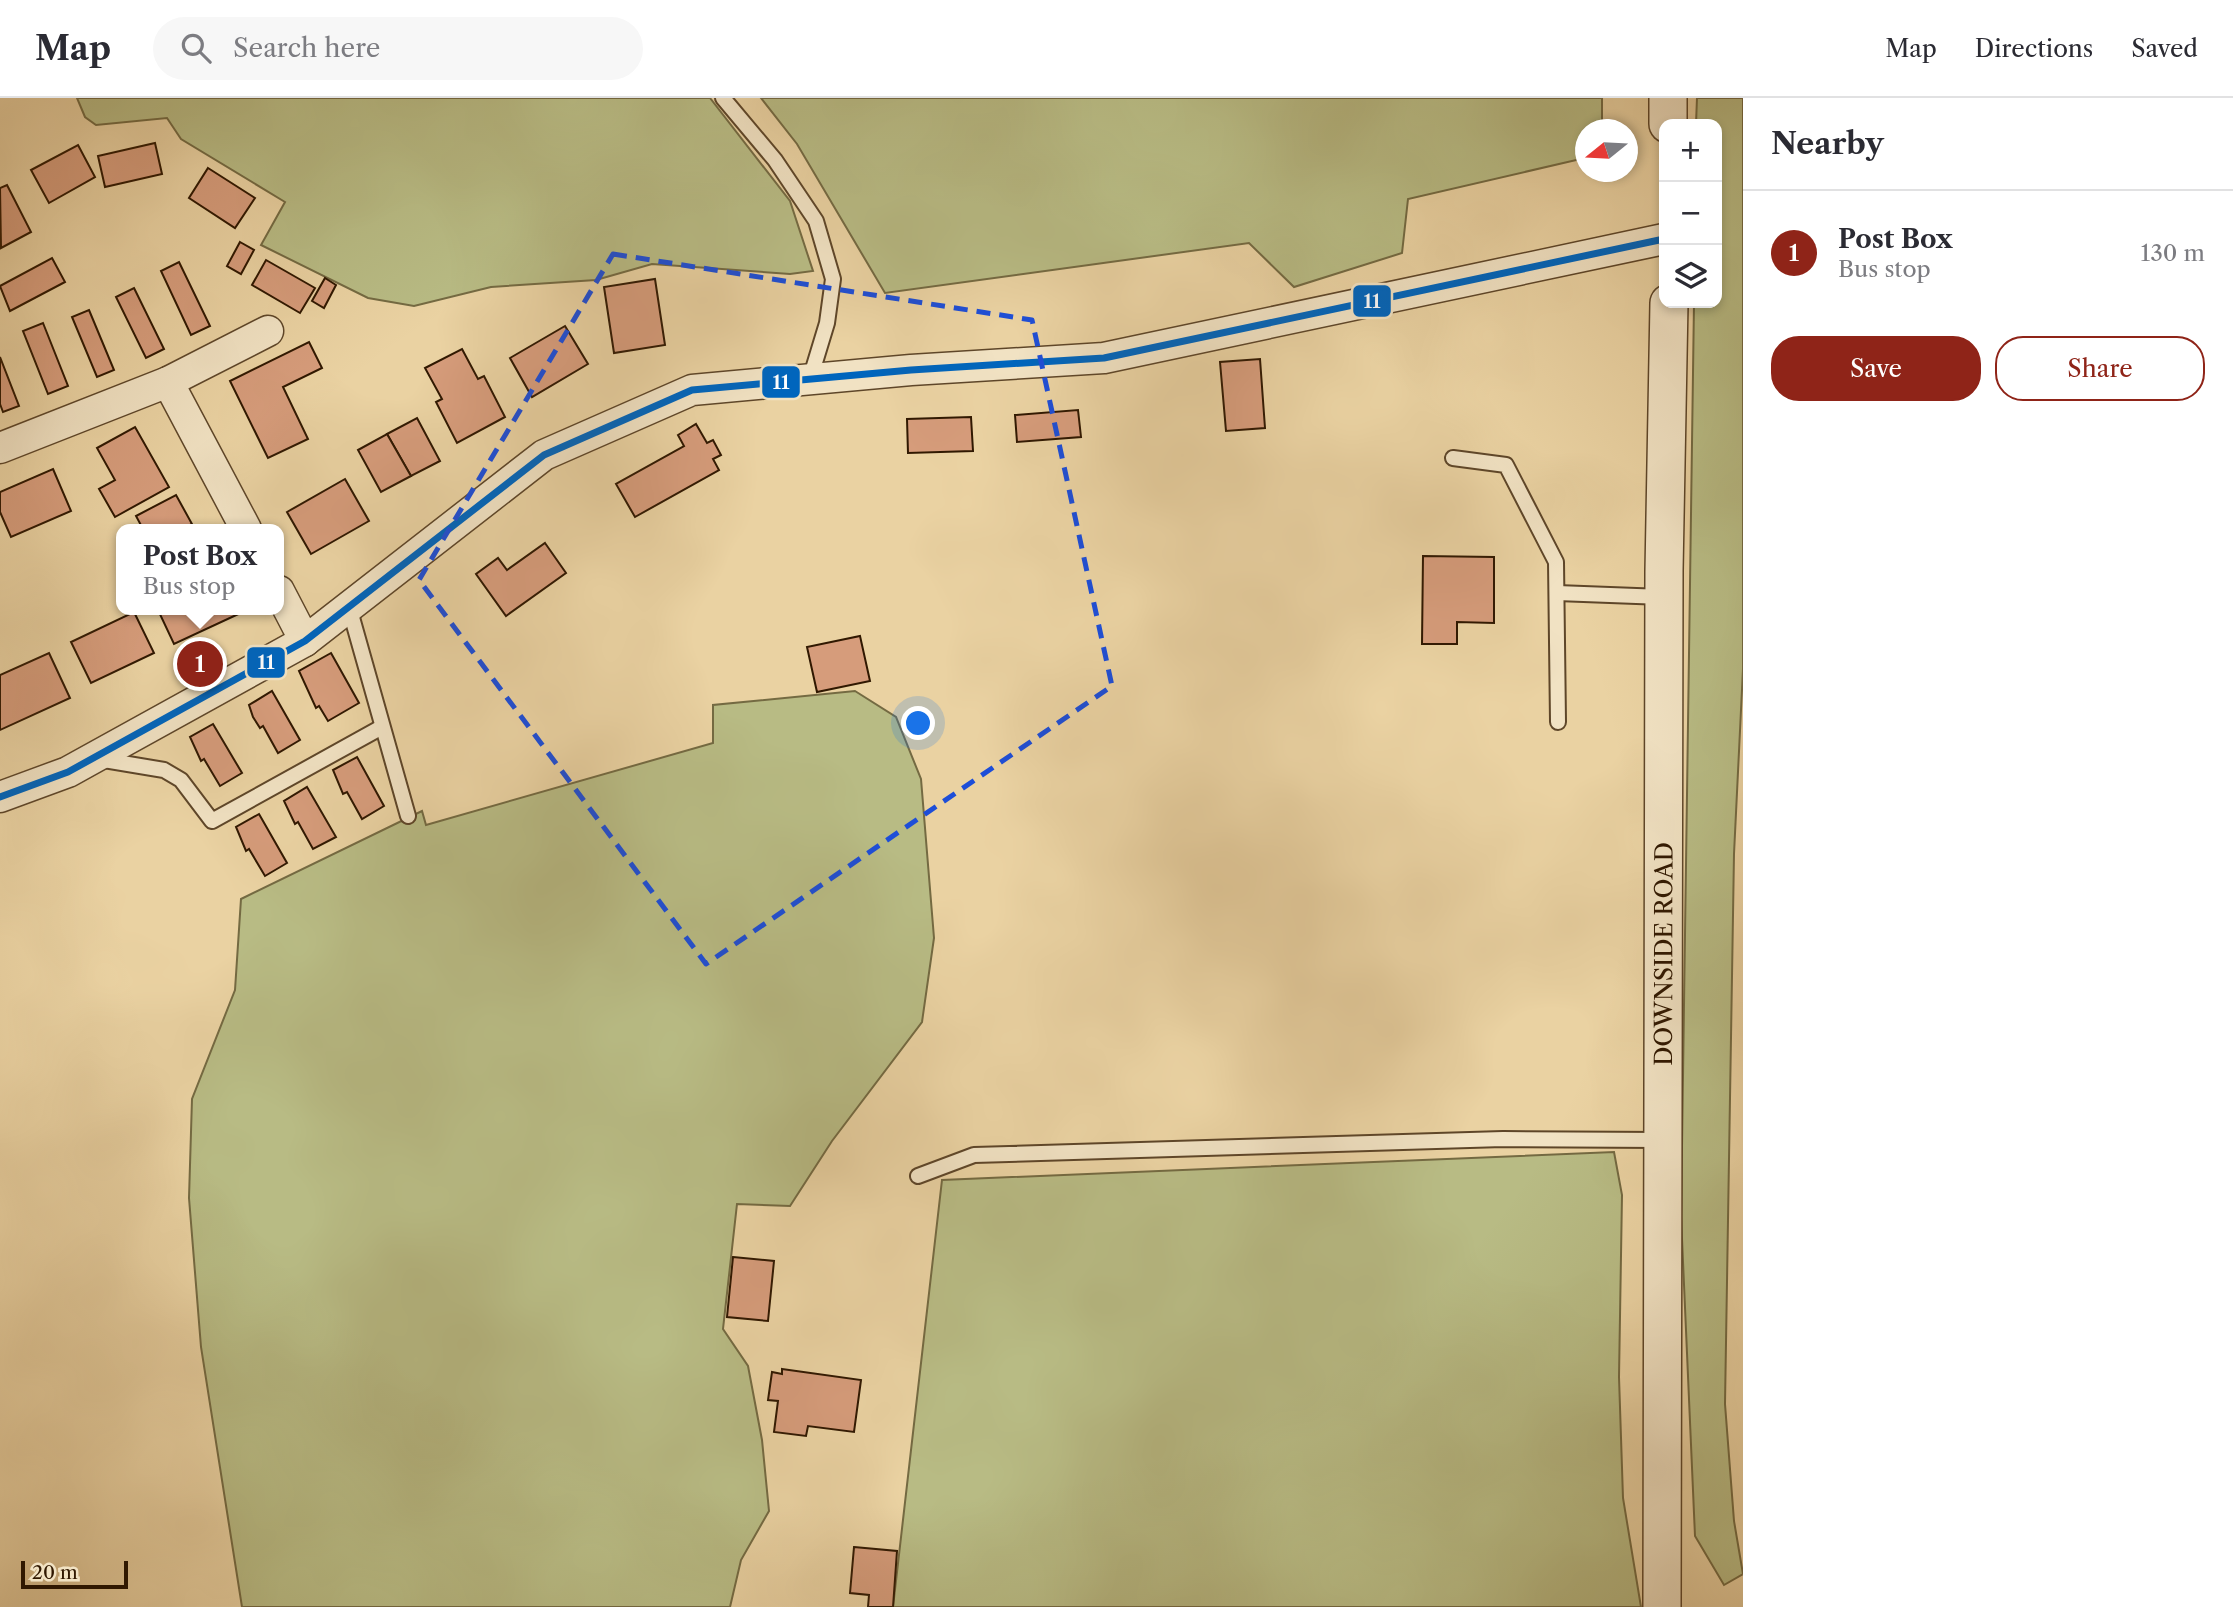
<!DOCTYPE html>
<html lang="en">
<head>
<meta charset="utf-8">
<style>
  :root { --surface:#fff; --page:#f7f7f7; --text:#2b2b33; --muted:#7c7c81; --line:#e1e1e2; --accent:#8f2418 }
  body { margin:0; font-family:"Libre Caslon Text",serif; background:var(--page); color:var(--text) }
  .controls { position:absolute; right:21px; top:21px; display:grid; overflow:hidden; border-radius:14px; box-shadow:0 4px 10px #0003 }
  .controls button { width:63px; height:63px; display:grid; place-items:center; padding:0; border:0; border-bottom:2px solid var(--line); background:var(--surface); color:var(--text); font:35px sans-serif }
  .compass { position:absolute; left:1575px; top:21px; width:63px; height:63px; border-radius:50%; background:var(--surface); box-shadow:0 4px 10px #0003; rotate:252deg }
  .scale { position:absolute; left:21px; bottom:18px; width:107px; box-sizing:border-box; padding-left:7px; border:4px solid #301801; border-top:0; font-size:19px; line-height:24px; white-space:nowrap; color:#301801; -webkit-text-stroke:5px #f1e2c3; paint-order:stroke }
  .you { position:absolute; left:919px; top:626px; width:24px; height:24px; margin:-18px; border:5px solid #fff; border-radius:50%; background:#1a73e8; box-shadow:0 0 0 10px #1a73e833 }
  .badge { display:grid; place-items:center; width:46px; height:46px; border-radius:50%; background:var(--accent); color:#fff; font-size:23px; font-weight:700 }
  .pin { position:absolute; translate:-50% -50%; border:4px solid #fff; box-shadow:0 2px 7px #0006 }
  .popup { position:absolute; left:116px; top:426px; width:168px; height:91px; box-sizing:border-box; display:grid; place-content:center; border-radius:14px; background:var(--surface); filter:drop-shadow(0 2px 5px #0005); font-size:23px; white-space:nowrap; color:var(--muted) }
  .popup b { font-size:26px; color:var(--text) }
  .popup::after { content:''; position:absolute; left:50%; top:100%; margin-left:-14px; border:14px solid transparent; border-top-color:var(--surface) }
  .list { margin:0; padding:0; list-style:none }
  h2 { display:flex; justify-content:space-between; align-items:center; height:91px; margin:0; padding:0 28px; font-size:30px }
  h2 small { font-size:23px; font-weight:400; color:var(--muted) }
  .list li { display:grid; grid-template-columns:46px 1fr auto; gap:21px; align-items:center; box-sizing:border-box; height:126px; padding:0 28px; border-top:2px solid var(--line) }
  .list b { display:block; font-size:26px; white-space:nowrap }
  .list p { margin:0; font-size:23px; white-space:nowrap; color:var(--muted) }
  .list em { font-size:23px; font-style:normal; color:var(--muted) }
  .actions { display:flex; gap:14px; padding:21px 28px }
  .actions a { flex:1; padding:16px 0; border:2px solid var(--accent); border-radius:28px; text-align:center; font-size:24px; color:var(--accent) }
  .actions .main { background:var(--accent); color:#fff }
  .icon { flex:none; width:38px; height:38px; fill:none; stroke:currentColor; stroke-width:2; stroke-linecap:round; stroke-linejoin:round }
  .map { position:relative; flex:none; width:1743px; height:1509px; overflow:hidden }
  header { display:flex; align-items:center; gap:42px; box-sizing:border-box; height:98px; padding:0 35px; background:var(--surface); border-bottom:2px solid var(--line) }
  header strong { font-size:33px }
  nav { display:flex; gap:38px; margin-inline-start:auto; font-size:24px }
  .search { width:490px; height:63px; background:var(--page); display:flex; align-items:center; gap:18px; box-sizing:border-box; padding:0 24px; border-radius:38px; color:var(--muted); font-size:26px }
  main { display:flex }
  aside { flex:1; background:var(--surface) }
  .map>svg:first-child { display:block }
</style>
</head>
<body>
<header>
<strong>Map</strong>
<div class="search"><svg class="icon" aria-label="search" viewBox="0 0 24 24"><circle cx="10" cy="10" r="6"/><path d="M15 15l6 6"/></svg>Search here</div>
<nav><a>Map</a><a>Directions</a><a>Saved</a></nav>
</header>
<main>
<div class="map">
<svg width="1743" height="1509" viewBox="0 0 1743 1509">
  <rect width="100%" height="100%" fill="#ead2a2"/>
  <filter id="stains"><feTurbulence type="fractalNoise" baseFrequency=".00286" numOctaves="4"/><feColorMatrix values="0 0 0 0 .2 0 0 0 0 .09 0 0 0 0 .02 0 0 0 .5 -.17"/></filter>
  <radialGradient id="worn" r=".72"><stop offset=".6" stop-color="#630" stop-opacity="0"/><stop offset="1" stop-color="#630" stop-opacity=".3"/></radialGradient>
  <!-- green -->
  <g fill="#b8bb84" stroke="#746a42" stroke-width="2">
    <path d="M 77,0 L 710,0 L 790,103 L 813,173 L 790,176 L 652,166 L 596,182 L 491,189 L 414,208 L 368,200 L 261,147 L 285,104 L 181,41 L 167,20 L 96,27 L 85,19 Z"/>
    <path d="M 761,0 L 1602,0 L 1602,31 L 1586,32 L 1585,60 L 1408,101 L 1402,155 L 1294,189 L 1249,145 L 885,195 L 797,46 Z"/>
    <path d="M 1697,0 L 1743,0 L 1743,571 L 1734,756 L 1725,1306 L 1734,1423 L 1743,1476 L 1724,1487 L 1695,1438 L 1681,1118 L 1694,205 L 1717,205 L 1717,26 L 1696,26 Z"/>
    <path d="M 855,593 L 896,619 L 921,681 L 934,840 L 922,924 L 832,1043 L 790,1108 L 737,1106 L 723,1231 L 748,1268 L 762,1342 L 769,1413 L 741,1462 L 730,1509 L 242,1509 L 201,1249 L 189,1100 L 192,1001 L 235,892 L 241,801 L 422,713 L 426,727 L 713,645 L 713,607 Z"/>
    <path d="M 1614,1054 L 1622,1097 L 1619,1279 L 1623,1400 L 1641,1509 L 893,1509 L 942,1082 Z"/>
  </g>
  <!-- building -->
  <g fill="#d69c7b" stroke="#301801" stroke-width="2">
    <path d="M 155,45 L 162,76 L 105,89 L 98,58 Z"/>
    <path d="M 78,47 L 95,79 L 49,105 L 31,72 Z"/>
    <path d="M 208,70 L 255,100 L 235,130 L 189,100 Z"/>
    <path d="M 7,87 L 31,134 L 1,150 L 0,90 Z"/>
    <path d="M 240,144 L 254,152 L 241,176 L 227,168 Z"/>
    <path d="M 52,160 L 65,184 L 10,213 L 0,188 Z"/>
    <path d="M 266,162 L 315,190 L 300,215 L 252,187 Z"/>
    <path d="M 179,164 L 210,228 L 191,237 L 161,173 Z"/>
    <path d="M 325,180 L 336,187 L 324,210 L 312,203 Z"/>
    <path d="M 655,181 L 665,247 L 614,255 L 604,189 Z"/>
    <path d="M 134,190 L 164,251 L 146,260 L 116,199 Z"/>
    <path d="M 89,212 L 114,272 L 97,279 L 72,219 Z"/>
    <path d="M 43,225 L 68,288 L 48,296 L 23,233 Z"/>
    <path d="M 565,228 L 588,266 L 532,299 L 510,260 Z"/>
    <path d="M 309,244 L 322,270 L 283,289 L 308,341 L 268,360 L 230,283 Z"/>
    <path d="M 462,251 L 478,281 L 484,278 L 505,319 L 457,345 L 436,304 L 442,301 L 425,270 Z"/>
    <path d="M 0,259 L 19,308 L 3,314 L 0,306 Z"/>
    <path d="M 1260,261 L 1265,330 L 1226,333 L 1220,264 Z"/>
    <path d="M 1078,312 L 1081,339 L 1017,344 L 1015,317 Z"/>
    <path d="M 971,319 L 973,353 L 908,355 L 907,321 Z"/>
    <path d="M 417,320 L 440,363 L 411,378 L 387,336 Z"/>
    <path d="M 696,326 L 707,345 L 713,342 L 721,357 L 713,361 L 719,372 L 635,419 L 616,386 L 684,348 L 678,337 Z"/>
    <path d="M 135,329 L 169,389 L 115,419 L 99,391 L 115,382 L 97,350 Z"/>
    <path d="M 387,336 L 411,378 L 381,394 L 358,352 Z"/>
    <path d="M 53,371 L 71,413 L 11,439 L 0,414 L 0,394 Z"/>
    <path d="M 345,381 L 369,423 L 311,456 L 287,414 Z"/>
    <path d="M 176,397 L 192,426 L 182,431 L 143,431 L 136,418 Z"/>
    <path d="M 545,445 L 566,475 L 506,518 L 476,476 L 498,460 L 507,472 Z"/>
    <path d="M 1423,458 L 1494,459 L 1494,525 L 1457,524 L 1457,546 L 1422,546 Z"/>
    <path d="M 158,512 L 247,512 L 174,546 Z"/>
    <path d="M 134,514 L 154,555 L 91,585 L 71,544 Z"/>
    <path d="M 860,538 L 870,583 L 817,594 L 807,549 Z"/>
    <path d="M 49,555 L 70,600 L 0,632 L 0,577 Z"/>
    <path d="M 331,555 L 359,605 L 328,623 L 319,608 L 316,610 L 299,573 Z"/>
    <path d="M 272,593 L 300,642 L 278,655 L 263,628 L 260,630 L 253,619 L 249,607 Z"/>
    <path d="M 213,626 L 242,675 L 220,688 L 204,661 L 201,663 L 190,639 Z"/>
    <path d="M 357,659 L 384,708 L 362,721 L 347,694 L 343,696 L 333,672 Z"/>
    <path d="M 307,689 L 336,739 L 313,751 L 298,724 L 295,726 L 284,703 Z"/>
    <path d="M 259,716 L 287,765 L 265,778 L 249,751 L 246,753 L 236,729 Z"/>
    <path d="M 733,1159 L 774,1163 L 768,1223 L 727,1219 Z"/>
    <path d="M 782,1271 L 861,1282 L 854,1334 L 808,1328 L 806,1338 L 774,1334 L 778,1303 L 768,1302 L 772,1274 L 782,1276 Z"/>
    <path d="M 854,1449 L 897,1453 L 893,1509 L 868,1509 L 869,1497 L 850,1495 Z"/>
  </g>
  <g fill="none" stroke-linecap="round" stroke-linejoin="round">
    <defs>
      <g id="service">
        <path d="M 723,0 L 775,62 L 816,123 L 833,181 L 827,225 L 810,281"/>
        <path d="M 1453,360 L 1506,367 L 1556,464 L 1558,624"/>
        <path d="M 1557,495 L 1663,499"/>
        <path d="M 349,509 L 408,718"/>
        <path d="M 98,661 L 164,672 L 181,682 L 212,723 L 382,629"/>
        <path d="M 918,1078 L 974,1057 L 1503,1041 L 1662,1042"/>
      </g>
      <g id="minor">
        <path d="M 168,284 L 246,431"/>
        <path d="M 0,350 L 168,284 L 268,233"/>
        <path d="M 279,493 L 305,543"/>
        <path d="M 0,699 L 68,674 L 305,543 L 544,357 L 692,292 L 911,272 L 1104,260 L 1664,141"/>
      </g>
      <g id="tertiary">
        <path d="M 1668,0 L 1668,26"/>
        <path id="s1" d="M 1662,1509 L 1664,473 L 1669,205"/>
      </g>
    </defs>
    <!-- service casing -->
    <use href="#service" stroke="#5e4629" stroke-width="18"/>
    <!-- minor casing -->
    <use href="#minor" stroke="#5e4629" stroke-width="33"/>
    <!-- tertiary casing -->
    <use href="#tertiary" stroke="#5e4629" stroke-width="40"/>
    <!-- service -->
    <use href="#service" stroke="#f1e2c3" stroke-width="14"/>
    <!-- minor -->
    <use href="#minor" stroke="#f1e2c3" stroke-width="30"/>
    <!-- tertiary -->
    <use href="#tertiary" stroke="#f1e2c3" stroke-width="37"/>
    <defs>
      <path id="bus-1" d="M 0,699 L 68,674 L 305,543 L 544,357 L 692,292 L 911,272 L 1104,260 L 1664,141"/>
    </defs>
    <!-- bus-1 casing -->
    <use href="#bus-1" stroke="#f1e2c3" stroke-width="12"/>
    <!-- bus-1 -->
    <use href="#bus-1" stroke="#0065bd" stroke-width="7"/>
  </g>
  <!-- marked area -->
  <path fill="none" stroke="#1d4ed8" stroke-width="5" stroke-dasharray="14 9" stroke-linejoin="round" d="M 613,156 L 1032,222 L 1112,588 L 706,866 L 419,482 Z"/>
  <g text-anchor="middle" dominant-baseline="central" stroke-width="7" stroke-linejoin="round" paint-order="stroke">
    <!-- street labels -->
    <g font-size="24" fill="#301801" stroke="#f1e2c3">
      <text stroke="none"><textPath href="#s1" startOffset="653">DOWNSIDE ROAD</textPath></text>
    </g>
  </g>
  <g stroke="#f1e2c3" stroke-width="2.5">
    <rect x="1352" y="186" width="40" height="34" rx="7" fill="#0065bd"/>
    <rect x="761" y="267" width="40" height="34" rx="7" fill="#0065bd"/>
    <rect x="246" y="548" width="40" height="33" rx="7" fill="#0065bd"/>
  </g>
  <g font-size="19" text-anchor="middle" font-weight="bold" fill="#fff">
    <text x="1372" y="210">11</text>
    <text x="781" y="291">11</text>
    <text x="266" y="571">11</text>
  </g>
  <rect width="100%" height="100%" filter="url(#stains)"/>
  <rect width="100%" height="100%" fill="url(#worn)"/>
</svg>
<div class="controls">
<button>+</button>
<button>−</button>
<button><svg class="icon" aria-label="layers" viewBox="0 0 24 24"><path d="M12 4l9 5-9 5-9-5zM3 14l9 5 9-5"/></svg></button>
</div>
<svg class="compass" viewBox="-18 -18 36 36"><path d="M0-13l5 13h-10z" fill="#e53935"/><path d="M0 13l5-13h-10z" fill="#7c7c81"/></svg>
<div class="scale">20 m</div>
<div class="you"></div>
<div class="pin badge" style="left:200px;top:566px">1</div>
<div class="popup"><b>Post Box</b>Bus stop</div>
</div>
<aside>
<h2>Nearby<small></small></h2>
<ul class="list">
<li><span class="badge">1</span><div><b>Post Box</b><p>Bus stop</p></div><em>130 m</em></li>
</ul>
<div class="actions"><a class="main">Save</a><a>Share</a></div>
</aside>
</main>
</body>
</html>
